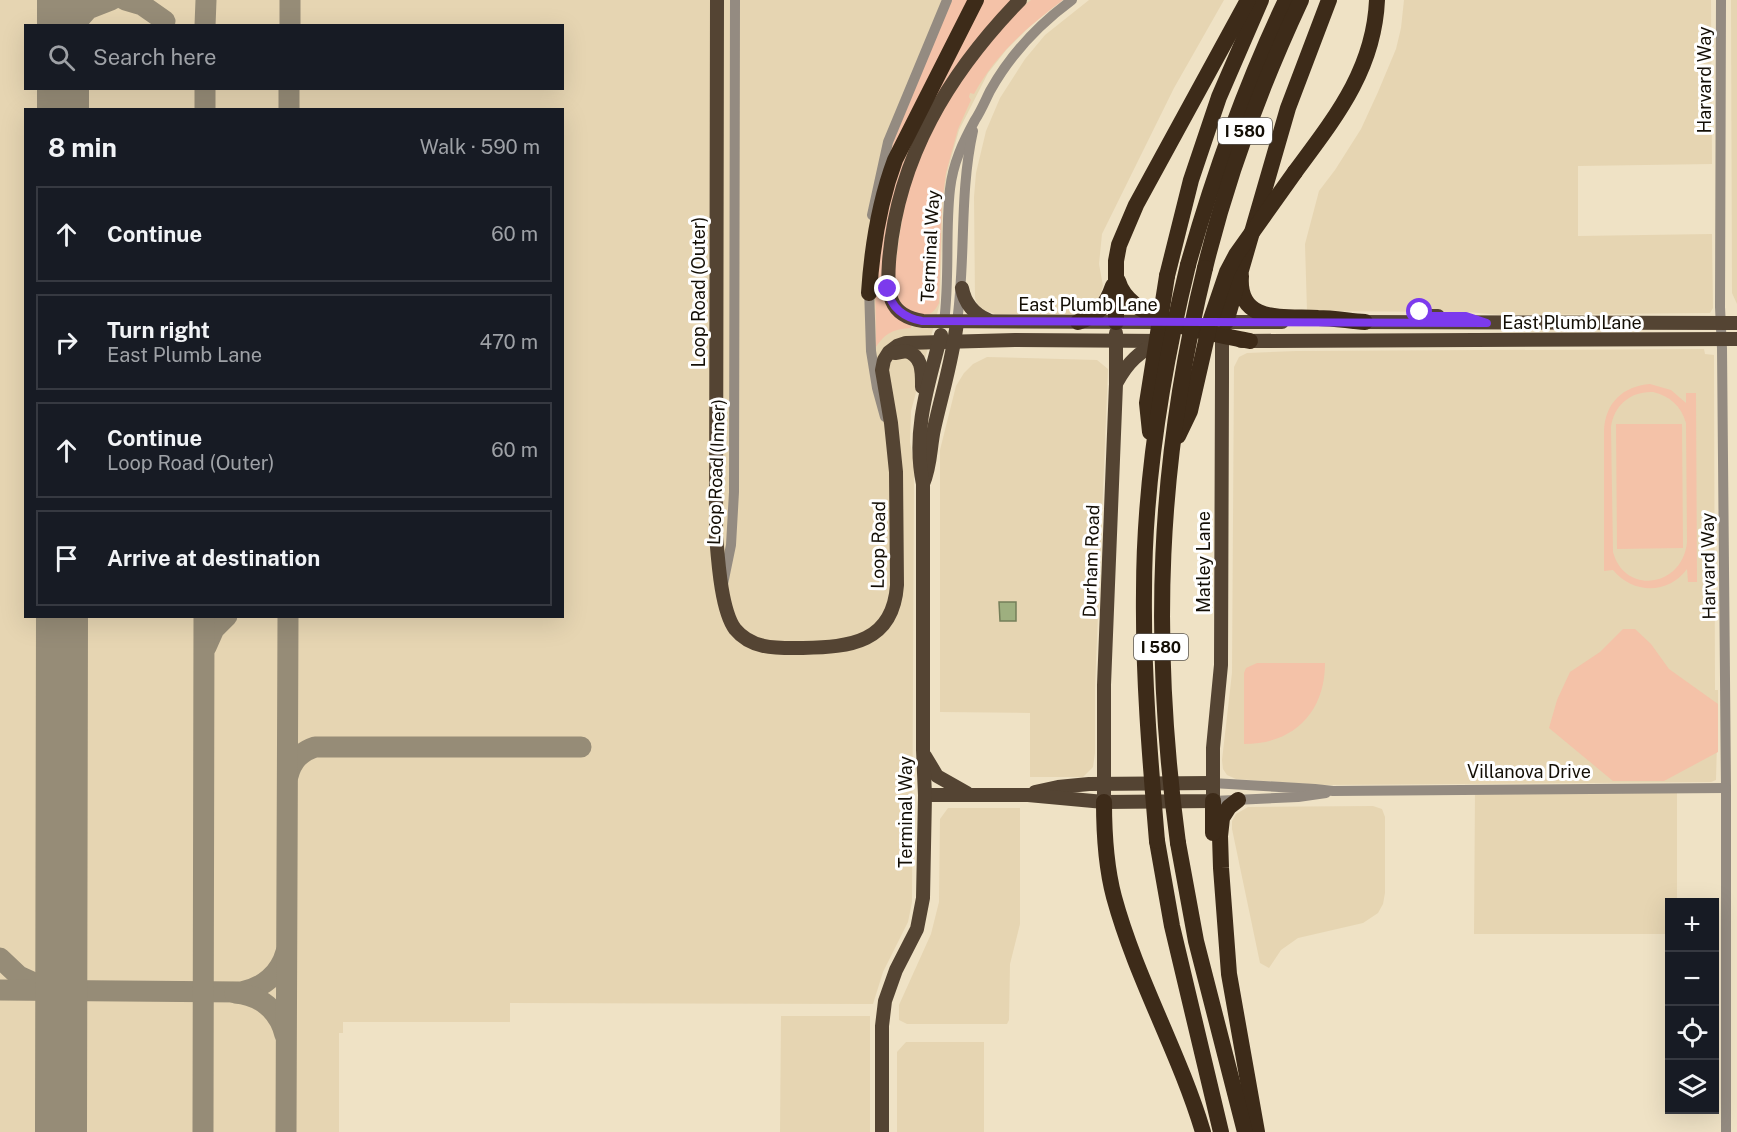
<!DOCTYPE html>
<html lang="en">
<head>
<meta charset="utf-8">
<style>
  :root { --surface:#171b24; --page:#20242c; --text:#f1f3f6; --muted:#9ea1a6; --line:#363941 }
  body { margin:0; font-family:"Public Sans",sans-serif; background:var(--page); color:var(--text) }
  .controls { position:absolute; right:18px; bottom:18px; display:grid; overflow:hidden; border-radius:0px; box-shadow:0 6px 24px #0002 }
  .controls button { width:54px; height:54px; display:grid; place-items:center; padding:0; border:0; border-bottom:2px solid var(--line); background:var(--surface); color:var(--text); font:30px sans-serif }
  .stop { position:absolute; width:18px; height:18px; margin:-14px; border:4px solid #7c3aed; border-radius:50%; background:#fff }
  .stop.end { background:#7c3aed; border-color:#fff; box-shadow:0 2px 6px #0008 }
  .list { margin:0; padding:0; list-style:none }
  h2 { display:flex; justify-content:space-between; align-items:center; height:78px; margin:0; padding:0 24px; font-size:26px }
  h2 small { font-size:20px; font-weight:400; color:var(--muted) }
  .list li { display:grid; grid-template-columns:39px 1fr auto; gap:18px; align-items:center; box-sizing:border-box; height:96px; margin:0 12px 12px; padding:0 12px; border:2px solid var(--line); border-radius:0px }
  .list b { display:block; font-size:22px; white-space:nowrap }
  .list p { margin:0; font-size:20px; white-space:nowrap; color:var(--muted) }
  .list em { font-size:20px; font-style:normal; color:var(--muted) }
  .icon { flex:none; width:33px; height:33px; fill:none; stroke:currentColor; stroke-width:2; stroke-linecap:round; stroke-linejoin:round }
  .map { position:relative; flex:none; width:1737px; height:1132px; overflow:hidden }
  .search { position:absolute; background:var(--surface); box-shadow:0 6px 24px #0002; left:24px; top:24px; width:540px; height:66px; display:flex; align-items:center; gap:15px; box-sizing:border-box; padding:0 21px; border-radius:0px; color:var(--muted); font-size:22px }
  .panel { position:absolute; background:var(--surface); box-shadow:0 6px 24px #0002; left:24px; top:108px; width:540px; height:510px; border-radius:0px }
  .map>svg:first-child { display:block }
</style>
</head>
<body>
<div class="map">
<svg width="1737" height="1132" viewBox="0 0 1737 1132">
  <rect width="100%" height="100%" fill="#efe2c5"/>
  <!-- built -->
  <g fill="#e6d5b2" fill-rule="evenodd">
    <path d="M 0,0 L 1063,0 L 1031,25 L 1007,49 L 988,73 L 959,130 L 947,173 L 943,204 L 940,303 L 911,411 L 910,442 L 914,463 L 912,902 L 908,922 L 883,972 L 873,1004 L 510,1003 L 510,1022 L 343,1022 L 343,1033 L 339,1033 L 339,1132 L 0,1132 ZM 26,26 L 562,26 L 562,88 L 26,88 ZM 26,110 L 562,110 L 562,616 L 26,616 Z"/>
    <path d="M 1089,0 L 1224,0 L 1174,88 L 1102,234 L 1099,264 L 1103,286 L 1096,306 L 1075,314 L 995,314 L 984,310 L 977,304 L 975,298 L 974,197 L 976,173 L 986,131 L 1000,98 L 1025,59 L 1045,35 Z"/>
    <path d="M 1404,0 L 1711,0 L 1712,164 L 1578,166 L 1578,236 L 1712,234 L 1713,308 L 1710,313 L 1500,315 L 1468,312 L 1307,311 L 1305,244 L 1319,191 L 1335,170 L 1361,129 L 1378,92 L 1396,49 L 1401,28 Z"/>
    <path d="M 1731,0 L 1737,0 L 1737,304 L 1732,293 Z"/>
    <path d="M 1704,349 L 1705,354 L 1714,355 L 1715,690 L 1718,690 L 1718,704 L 1716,780 L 1711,782 L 1322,785 L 1236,779 L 1227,775 L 1223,769 L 1222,760 L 1232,673 L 1234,367 L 1239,357 L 1247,353 L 1296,351 Z"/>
    <path d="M 987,357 L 1097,360 L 1108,369 L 1095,688 L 1095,753 L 1093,767 L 1083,777 L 1030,777 L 1030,713 L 940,712 L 940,450 L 956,386 L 964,373 L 973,364 Z"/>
    <path d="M 1677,790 L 1677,902 L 1670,902 L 1669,934 L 1474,934 L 1475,791 Z"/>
    <path d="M 1373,806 L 1382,809 L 1385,817 L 1385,893 L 1383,904 L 1378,913 L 1363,923 L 1298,938 L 1281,950 L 1269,968 L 1260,963 L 1232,829 L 1232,821 L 1236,814 L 1248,807 Z"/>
    <path d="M 948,808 L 1020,808 L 1020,924 L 1010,964 L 1009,1020 L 1007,1024 L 907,1024 L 899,1020 L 899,1005 L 931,934 L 939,902 L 940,819 Z"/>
    <path d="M 781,1016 L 870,1016 L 870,1132 L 780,1132 Z"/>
    <path d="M 906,1042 L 984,1042 L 984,1132 L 897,1132 L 897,1052 Z"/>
  </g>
  <!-- green -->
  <g fill="#f4c2a8" fill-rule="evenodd">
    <path d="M 952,0 L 973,0 L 889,156 L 900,121 Z"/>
    <path d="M 984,0 L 1013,0 L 923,123 L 884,276 L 911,324 L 911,328 C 894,329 885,333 876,347 L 875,276 L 891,186 L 961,44 Z"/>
    <path d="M 1031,0 L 1063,0 C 1027,27 995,55 974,94 L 970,93 L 969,97 L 971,100 L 958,129 L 946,173 L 942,204 L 939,303 C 933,315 927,317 915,313 C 910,311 906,310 903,306 C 890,292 895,270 897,254 C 901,223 906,193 917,164 C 934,116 991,31 1031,0 Z"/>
    <path d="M 1650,384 L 1671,390 L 1686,403 L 1686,393 L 1696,393 L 1697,582 L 1688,582 L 1687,569 C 1668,595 1633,594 1613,570 L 1604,571 L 1604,431 C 1605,403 1623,386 1650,384 ZM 1653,392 C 1670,396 1681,406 1686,423 L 1687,542 C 1683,587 1625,596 1613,552 L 1611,427 C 1614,405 1631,391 1653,392 Z"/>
    <path d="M 1616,424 L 1682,424 L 1683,548 L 1617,549 Z"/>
    <path d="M 1623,629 L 1635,629 L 1651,644 L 1669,669 L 1718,704 L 1718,752 L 1664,781 L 1613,781 L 1549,728 L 1557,700 L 1570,672 L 1600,652 Z"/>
    <path d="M 1257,663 L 1325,663 C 1325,713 1293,744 1244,744 L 1244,673 L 1246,668 Z"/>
  </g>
  <!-- water -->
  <path fill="#9eaf7f" stroke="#747f5a" stroke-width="1.5" d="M 999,602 L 1016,602 L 1016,621 L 1000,621 Z"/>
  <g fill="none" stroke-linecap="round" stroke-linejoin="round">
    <!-- taxiway -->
    <g stroke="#968c77" stroke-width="21">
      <path d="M 125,0 L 142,5 L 165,21"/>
      <path d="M 73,26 L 88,9 L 111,0"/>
      <path d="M 205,26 L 206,0"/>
      <path d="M 290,26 L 290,0"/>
      <path d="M 205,110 L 205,88"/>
      <path d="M 289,110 L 289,88"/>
      <path d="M 206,647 L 214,629 L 227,616"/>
      <path d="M 288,776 C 292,761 300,752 315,747 L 581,747"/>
      <path d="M 0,958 L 19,976 L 43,987"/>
      <path d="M 0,990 L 241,992 C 263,988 280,974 286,952"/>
      <path d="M 235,993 C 260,995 279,1010 285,1035"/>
      <path d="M 203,1132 L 204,616"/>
      <path d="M 286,1132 L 288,616"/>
    </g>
    <!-- runway -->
    <g stroke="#968c77" stroke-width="52">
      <path d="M 63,26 L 63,0"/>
      <path d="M 63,110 L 63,88"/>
      <path d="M 61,1132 L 62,616"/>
    </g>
    <!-- minor -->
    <g stroke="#948b81" stroke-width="10">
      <path d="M 1721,0 L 1720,307 L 1722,349 L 1726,788 L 1726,1132"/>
      <path d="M 872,215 L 888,142 L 947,0"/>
      <path d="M 869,287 L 871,351 L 877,388 L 885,417"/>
      <path d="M 944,322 C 950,277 945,233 950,189 C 953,163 963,142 975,120 C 981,111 985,101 990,91 C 1010,55 1038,25 1072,0"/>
      <path d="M 957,322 C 966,258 959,194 973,131"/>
      <path d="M 723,584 L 731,545 L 734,492 L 735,0"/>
      <path d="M 1212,783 L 1315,789 L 1333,791 L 1726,788"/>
      <path d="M 1213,801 L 1298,797 L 1326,793"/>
    </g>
    <!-- major -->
    <g stroke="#544433" stroke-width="14">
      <path d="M 717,0 L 716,535 C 718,559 721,610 735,629 C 752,650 778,648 803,648 C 850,647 893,643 897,585 L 896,472 L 891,423 L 882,370 L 884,360 L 889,352 L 897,346 L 906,343 L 1015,340 L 1165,341"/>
      <path d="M 1020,0 C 949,73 897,158 889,262 C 887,291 887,316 923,321 L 1165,322"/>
      <path d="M 962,288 C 965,304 974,314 988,320"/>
      <path d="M 1417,309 L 1428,316 L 1438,316"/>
      <path d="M 1217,322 L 1282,322"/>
      <path d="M 1355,322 L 1737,323"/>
      <path d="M 1241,341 L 1737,339"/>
      <path d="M 895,353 L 906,351 C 923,356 922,372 922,387"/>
      <path d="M 1117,382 C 1128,362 1139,352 1159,342"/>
      <path d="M 923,484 C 931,466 930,447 934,429 C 942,393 953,358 957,322"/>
      <path d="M 925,756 L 937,776 L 967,793"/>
      <path d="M 1035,792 L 1058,787 L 1089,784 L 1212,783"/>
      <path d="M 925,795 L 1028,795 L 1104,802 L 1213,801 L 1213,748 L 1221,665 L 1222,377 L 1222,341 L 1225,327"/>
      <path d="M 1104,802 L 1104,685 L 1116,384 L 1116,333"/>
      <path d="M 882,1132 L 882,1026 L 885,1001 L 896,970 L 917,929 L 923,898 L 925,795 L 923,750 L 923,484 C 912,432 928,385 941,335"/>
    </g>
    <!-- highway -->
    <g stroke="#3d2b19" stroke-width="16">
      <path d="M 1295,172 C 1335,118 1374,70 1377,0"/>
      <path d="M 1188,265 C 1214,173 1245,86 1286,0"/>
      <path d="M 1205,268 C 1228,174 1260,88 1301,0"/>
      <path d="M 1167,276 L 1191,180 L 1219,97 L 1261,0"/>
      <path d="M 1241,276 C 1237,325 1286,316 1318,318 C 1334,318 1349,321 1365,322"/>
      <path d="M 1118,281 C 1130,323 1211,333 1250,341"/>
      <path d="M 869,293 C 872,247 879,203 895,160 L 976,0"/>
      <path d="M 1078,322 C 1098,315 1106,306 1113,286"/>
      <path d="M 1116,322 L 1116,261 L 1119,245 L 1136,205 L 1248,0"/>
      <path d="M 1226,322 L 1288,108 L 1329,0"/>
      <path d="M 1238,800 L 1229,807 L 1222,818 L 1220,836 L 1221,868 L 1229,974 L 1257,1132"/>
      <path d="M 1213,801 L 1213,833"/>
      <path d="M 1104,802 C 1104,833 1106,867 1114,897 C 1136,978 1179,1052 1203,1132"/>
      <path d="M 1157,841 L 1172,926 L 1221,1132"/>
      <path d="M 1178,843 L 1196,941 L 1245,1132"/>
    </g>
    <!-- highway-bridge -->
    <g stroke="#3d2b19" stroke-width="16">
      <path d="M 1150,432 L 1147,403 L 1167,276"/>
      <path d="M 1178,436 L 1190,411 L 1211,319 L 1227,272 L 1236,255 L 1295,172"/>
      <path d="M 1157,841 C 1150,758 1143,676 1144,592 C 1144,482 1162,372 1188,265"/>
      <path d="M 1178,843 C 1151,643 1157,464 1205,268"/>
    </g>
  </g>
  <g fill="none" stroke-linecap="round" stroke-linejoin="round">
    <!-- route -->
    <path stroke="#7c3aed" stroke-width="8" d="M 888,289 C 890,308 905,318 922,321 L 1487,323 L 1466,316 L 1428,316 L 1420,312"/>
  </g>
  <g text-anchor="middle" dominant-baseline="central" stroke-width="6" stroke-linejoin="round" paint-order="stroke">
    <!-- shield labels -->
    <g fill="#fff" stroke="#5a5650" stroke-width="1.5">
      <rect x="1218" y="118" width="54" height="26" rx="4.5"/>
      <rect x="1134" y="634" width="54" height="26" rx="4.5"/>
    </g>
    <g font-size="16" font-weight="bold" fill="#130e05">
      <text x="1245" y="131">I 580</text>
      <text x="1161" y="647">I 580</text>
    </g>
    <!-- street labels -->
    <g font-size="18" fill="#130e05" stroke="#fff">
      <text transform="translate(1704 80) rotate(-90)">Harvard Way</text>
      <text transform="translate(930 246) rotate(-87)">Terminal Way</text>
      <text transform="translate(698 292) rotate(-90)">Loop Road (Outer)</text>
      <text x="1088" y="304">East Plumb Lane</text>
      <text x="1572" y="322">East Plumb Lane</text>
      <text transform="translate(716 472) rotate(-88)">Loop Road (Inner)</text>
      <text transform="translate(878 545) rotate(-89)">Loop Road</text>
      <text transform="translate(1091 561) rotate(-88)">Durham Road</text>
      <text transform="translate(1203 562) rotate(-90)">Matley Lane</text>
      <text transform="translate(1708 566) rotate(-91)">Harvard Way</text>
      <text x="1529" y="771">Villanova Drive</text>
      <text transform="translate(905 812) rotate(-90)">Terminal Way</text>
    </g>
  </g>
</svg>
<div class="controls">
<button>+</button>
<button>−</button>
<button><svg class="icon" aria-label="locate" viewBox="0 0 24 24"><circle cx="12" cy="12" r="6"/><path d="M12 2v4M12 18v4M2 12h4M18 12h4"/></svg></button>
<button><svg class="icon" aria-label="layers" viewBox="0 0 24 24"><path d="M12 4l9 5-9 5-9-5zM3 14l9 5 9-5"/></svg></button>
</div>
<div class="stop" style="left:1420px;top:312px"></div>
<div class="stop end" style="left:888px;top:289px"></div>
<div class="search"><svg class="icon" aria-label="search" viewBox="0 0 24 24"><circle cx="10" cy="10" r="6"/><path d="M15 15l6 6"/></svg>Search here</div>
<section class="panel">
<h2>8 min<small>Walk · 590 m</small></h2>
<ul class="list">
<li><svg class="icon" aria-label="ahead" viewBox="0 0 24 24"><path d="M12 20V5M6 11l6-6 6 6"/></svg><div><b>Continue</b></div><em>60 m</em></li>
<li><svg class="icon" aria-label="right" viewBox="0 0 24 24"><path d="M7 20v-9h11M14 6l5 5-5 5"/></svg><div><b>Turn right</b><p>East Plumb Lane</p></div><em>470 m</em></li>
<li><svg class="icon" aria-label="ahead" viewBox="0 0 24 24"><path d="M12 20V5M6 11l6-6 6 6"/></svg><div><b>Continue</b><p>Loop Road (Outer)</p></div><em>60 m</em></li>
<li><svg class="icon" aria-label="arrive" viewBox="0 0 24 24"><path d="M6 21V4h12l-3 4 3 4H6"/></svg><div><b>Arrive at destination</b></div></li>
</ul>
</section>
</div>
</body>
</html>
